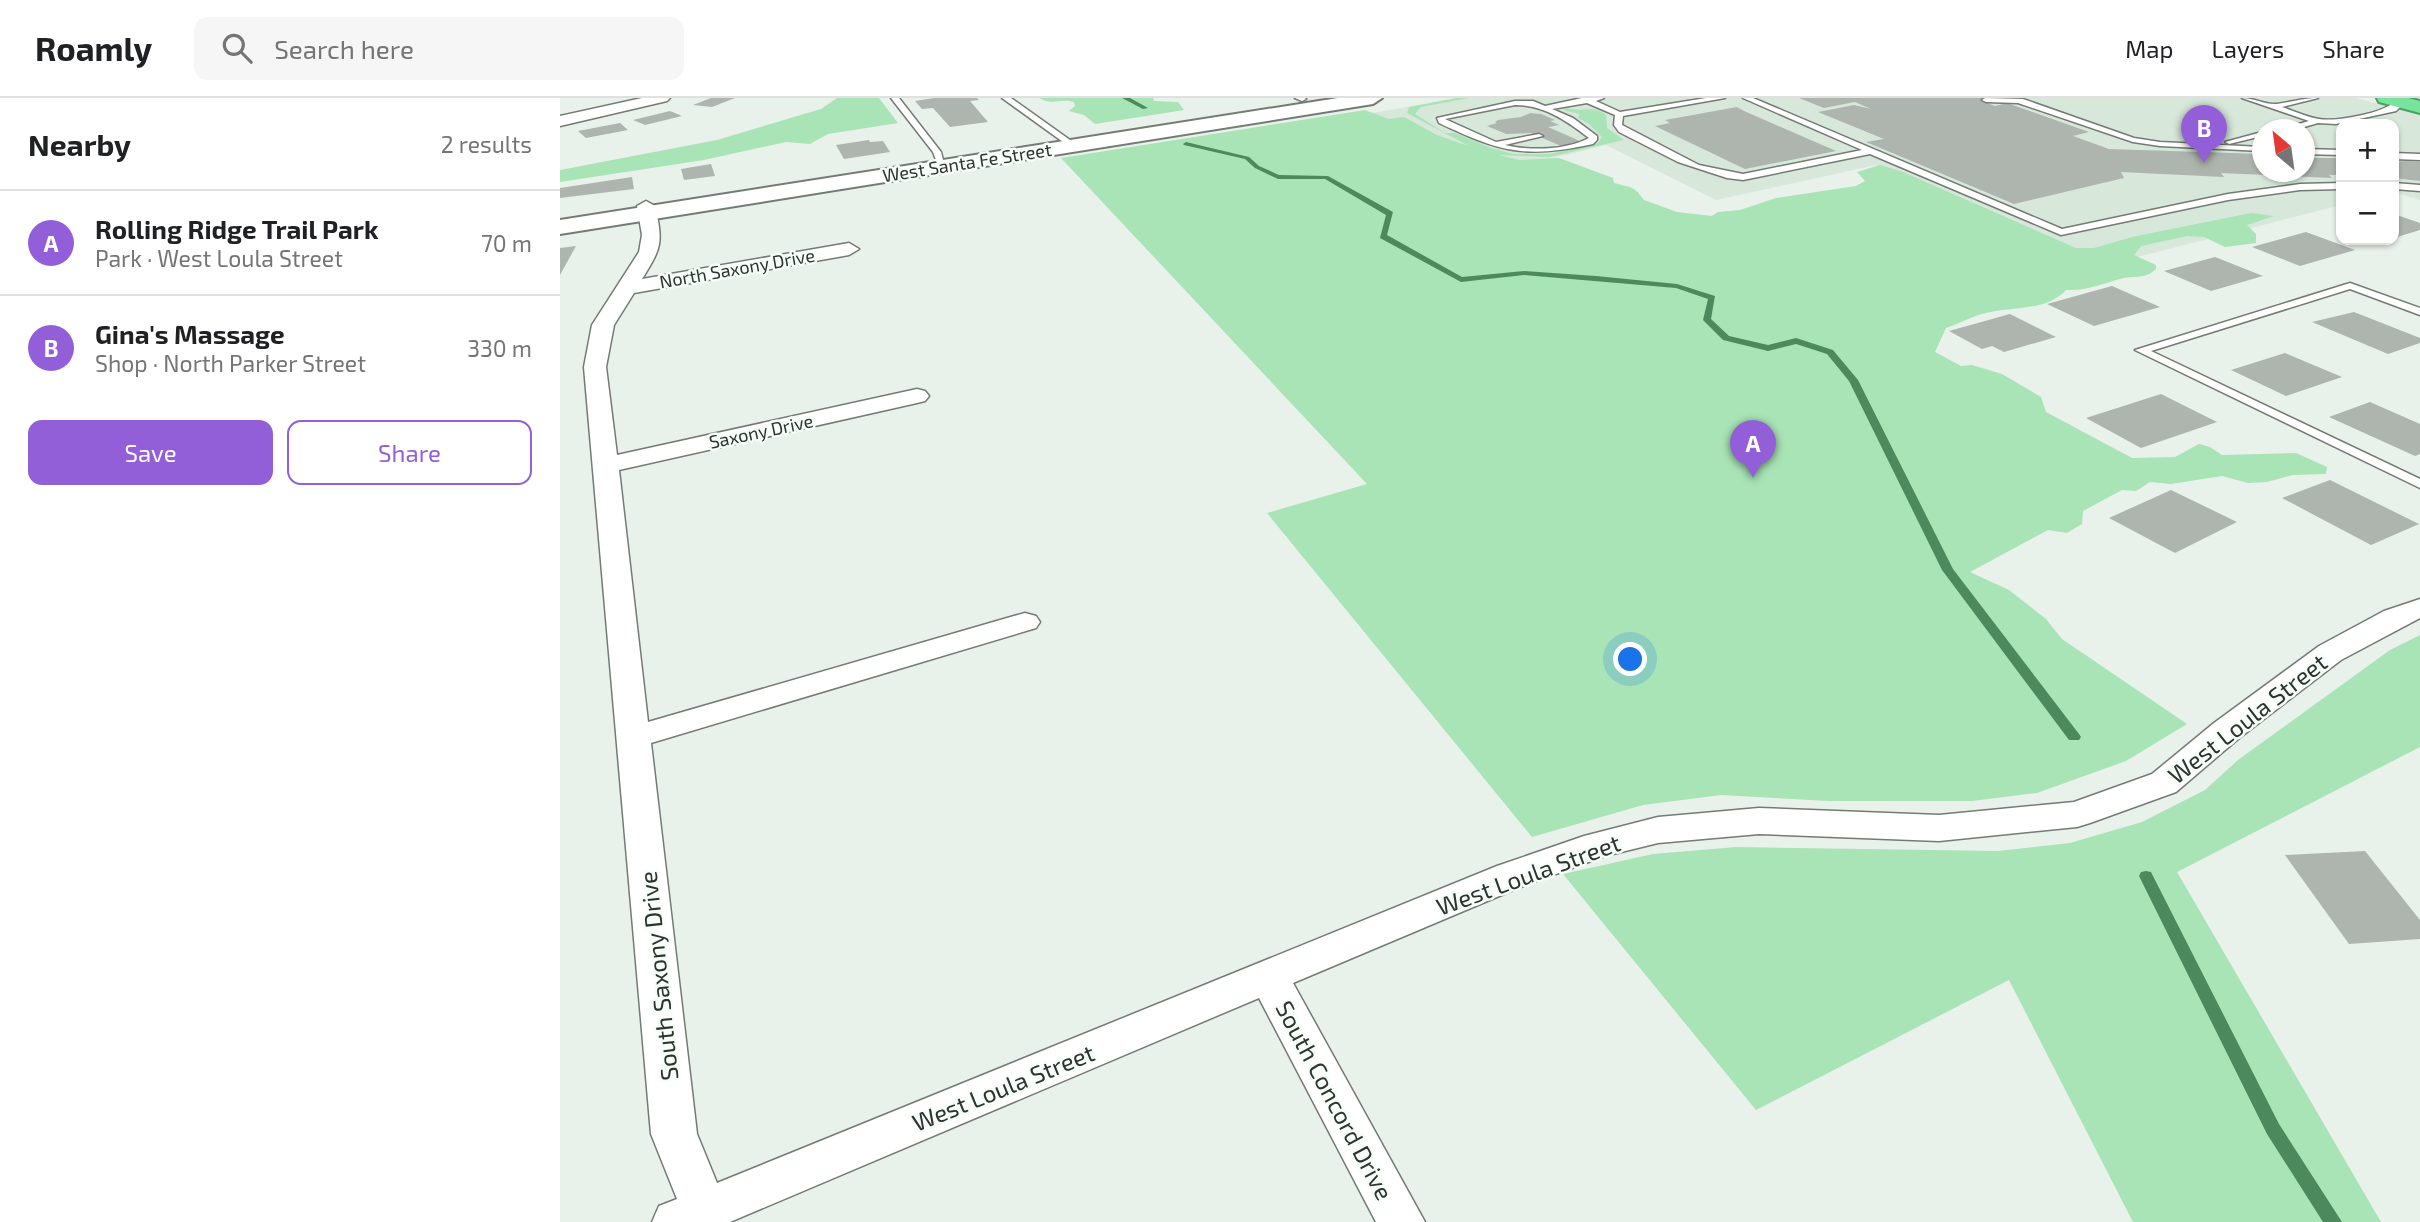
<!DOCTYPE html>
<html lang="en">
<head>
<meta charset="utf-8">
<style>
  :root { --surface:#fff; --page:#f6f6f6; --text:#202124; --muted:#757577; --line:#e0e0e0; --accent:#935fd8 }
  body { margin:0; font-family:"Exo 2",sans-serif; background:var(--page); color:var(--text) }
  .controls { position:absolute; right:21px; top:21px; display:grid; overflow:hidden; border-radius:14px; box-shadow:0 2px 5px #0004 }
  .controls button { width:63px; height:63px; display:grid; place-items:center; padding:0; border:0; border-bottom:2px solid var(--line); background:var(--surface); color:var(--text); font:35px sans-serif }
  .compass { position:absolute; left:1692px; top:21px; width:63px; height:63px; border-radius:50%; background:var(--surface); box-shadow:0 2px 5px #0004; rotate:331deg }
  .you { position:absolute; left:1071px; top:562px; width:24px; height:24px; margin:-18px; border:5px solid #fff; border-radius:50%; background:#1a73e8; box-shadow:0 0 0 10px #1a73e833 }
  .badge { display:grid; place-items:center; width:46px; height:46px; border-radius:50%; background:var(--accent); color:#fff; font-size:23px; font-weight:700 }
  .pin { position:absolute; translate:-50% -58px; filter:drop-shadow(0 2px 4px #0008) }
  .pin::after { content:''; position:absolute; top:37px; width:24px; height:21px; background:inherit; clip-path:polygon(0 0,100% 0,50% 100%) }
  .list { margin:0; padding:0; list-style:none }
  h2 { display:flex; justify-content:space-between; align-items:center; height:91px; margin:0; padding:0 28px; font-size:30px }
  h2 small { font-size:23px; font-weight:400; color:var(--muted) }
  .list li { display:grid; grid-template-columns:46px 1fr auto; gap:21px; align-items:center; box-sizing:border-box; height:105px; padding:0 28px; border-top:2px solid var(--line) }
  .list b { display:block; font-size:26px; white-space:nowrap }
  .list p { margin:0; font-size:23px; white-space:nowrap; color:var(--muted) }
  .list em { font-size:23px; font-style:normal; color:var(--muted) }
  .actions { display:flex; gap:14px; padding:21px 28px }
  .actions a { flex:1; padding:16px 0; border:2px solid var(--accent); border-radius:14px; text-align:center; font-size:24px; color:var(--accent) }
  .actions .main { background:var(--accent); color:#fff }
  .icon { flex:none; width:38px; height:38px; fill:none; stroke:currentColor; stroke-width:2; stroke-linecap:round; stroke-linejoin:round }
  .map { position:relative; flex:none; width:1860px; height:1124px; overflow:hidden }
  header { display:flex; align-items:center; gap:42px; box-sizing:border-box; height:98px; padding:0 35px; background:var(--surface); border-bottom:2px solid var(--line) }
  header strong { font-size:33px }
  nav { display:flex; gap:38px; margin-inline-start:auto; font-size:24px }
  .search { width:490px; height:63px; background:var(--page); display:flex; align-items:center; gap:18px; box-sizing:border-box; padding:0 24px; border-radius:14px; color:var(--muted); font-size:26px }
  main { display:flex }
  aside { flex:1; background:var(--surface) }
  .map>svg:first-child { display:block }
</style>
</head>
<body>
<header>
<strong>Roamly</strong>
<div class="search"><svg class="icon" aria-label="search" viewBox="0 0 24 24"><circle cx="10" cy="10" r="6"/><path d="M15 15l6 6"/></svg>Search here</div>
<nav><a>Map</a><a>Layers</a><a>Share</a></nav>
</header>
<main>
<aside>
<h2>Nearby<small>2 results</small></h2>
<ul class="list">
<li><span class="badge">A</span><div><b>Rolling Ridge Trail Park</b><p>Park · West Loula Street</p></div><em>70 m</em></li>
<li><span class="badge">B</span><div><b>Gina's Massage</b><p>Shop · North Parker Street</p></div><em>330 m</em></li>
</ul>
<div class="actions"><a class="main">Save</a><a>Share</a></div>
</aside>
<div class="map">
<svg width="1860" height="1124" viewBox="0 0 1860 1124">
  <rect width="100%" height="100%" fill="#e8f1ea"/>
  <!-- built -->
  <path fill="#d7e7da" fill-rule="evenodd" d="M 900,0 L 1796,0 L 1860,17 L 1860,102 L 1834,94 L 1834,26 L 1781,26 L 1781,107 L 1550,166 L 1316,67 L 1156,102 L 1046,47 L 965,67 L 812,15 ZM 1702,32 L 1744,32 L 1744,74 L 1702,74 Z"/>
  <!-- green -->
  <g fill="#a8e4b5">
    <path d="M 277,0 L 319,0 L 338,25 L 268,36 L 250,46 L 226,44 L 144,62 L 0,84 L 0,72 L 157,42 L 261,11 Z"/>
    <path d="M 479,0 L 593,0 L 594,3 L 618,4 L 624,12 L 535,26 L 524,17 L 509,13 L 515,8 L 514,4 C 501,0 492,8 479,0 Z"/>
    <path d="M 896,0 L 909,0 L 861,9 L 855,16 L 885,35 L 895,35 L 931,50 L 953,56 L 990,56 L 1038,45 L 1042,39 L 1029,26 L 1018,20 L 1020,16 L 1003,12 L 1007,10 C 1021,15 1033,6 1046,17 L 1047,30 L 1064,42 L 989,59 L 938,57 L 960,62 L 999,60 L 1053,80 L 1054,85 C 1072,90 1073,87 1084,102 L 1117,114 L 1152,118 L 1158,114 L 1180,112 L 1216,100 L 1296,88 L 1305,83 L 1297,74 L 1320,67 L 1343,74 L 1516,150 L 1534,150 L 1572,139 L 1691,115 L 1714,118 L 1687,127 L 1696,136 L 1696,145 L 1665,149 L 1644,139 L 1627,138 L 1581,148 L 1574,157 L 1596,167 L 1596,171 C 1584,182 1574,177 1560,181 C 1541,186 1527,193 1506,192 C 1487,214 1449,208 1422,216 C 1410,219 1399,226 1386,230 L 1375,254 L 1401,268 L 1412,267 L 1442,276 L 1481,299 L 1486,314 L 1572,360 L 1615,359 L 1639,346 L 1650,349 L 1662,357 L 1736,355 L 1767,369 L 1766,376 L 1733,377 L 1707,384 L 1688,385 L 1662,378 L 1611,386 L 1590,384 L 1576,393 L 1562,392 L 1523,413 L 1522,426 L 1507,435 L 1488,432 L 1410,474 L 1449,492 L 1486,521 L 1502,541 L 1627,626 L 1566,663 L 1477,695 L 1412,703 L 1269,703 L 1161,697 L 1083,707 L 972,739 L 707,415 L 807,386 L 501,60 L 805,12 L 829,21 L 844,19 L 877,37 L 909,48 L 847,15 L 849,9 Z"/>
    <path d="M 1860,537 L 1860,649 L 1617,774 L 1821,1124 L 1573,1124 L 1449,882 L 1196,1012 L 1003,776 L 1093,756 L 1177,749 L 1438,753 L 1510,745 L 1582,724 L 1645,692 L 1678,662 L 1830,552 Z"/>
  </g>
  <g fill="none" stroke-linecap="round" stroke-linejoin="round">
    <!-- stream -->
    <g fill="#4c8a5e" fill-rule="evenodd">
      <path d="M 562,0 L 570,0 L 588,10 L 583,11 Z"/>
      <path d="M 626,44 L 689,59 L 699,68 L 719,77 L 768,78 L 833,114 L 827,137 L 902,179 L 964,173 L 1036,178 L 1117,186 L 1155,198 L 1151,221 L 1169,238 L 1208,247 L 1236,240 L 1273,252 L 1298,282 L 1393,471 L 1519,636 L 1521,639 L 1519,642 L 1509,642 L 1382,472 L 1289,283 L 1267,256 L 1236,246 L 1208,253 L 1163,242 L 1143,222 L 1148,201 L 1116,190 L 964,177 L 901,184 L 820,140 L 826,117 L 765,81 L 718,81 L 695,70 L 685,61 L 624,47 L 623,46 Z"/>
      <path d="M 1586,773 L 1591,774 L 1593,778 L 1719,1026 L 1782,1124 L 1763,1124 L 1707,1036 L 1579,778 L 1581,774 Z"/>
    </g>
  </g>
  <!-- building -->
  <g fill="#adb5ae">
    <path d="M 151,0 L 175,0 L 152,9 L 133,7 Z"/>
    <path d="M 374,0 L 417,0 L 419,2 L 410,3 L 428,24 L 390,29 L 373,10 L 362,11 L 355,3 Z"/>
    <path d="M 1239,0 L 1430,0 L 1422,3 L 1435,8 L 1447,5 L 1529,34 L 1513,38 L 1549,51 L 1702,56 L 1702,74 L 1744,74 L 1744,60 L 1781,60 L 1781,77 L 1769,77 L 1772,80 L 1661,75 L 1664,79 L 1561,74 L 1564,80 L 1454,106 L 1306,44 L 1324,41 L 1258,14 L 1294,7 L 1311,11 L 1295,4 L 1264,10 Z"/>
    <path d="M 1177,9 L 1184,13 L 1276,53 L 1185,71 L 1095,28 L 1110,25 L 1105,22 Z"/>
    <path d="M 110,13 L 122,18 L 85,27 L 73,22 Z"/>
    <path d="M 970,15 L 981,16 L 995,22 L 990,23 L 999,27 L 988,29 L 1022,44 L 1001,48 L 971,35 L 946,36 L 927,28 L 937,25 L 935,24 L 938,22 L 961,19 Z"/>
    <path d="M 60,25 L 68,32 L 26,40 L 18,33 Z"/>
    <path d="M 309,42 L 310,44 L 323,43 L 330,54 L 284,61 L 276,47 Z"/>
    <path d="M 1846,63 L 1860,64 L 1860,83 L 1834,80 L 1834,64 Z"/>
    <path d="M 151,66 L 155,78 L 124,82 L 121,71 Z"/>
    <path d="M 72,79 L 74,91 L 0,100 L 0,90 Z"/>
    <path d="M 1834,116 L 1860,125 L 1860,132 L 1834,140 Z"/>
    <path d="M 1746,134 L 1795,152 L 1740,168 L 1692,149 Z"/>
    <path d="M 16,148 L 0,177 L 0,150 Z"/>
    <path d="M 1655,159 L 1703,178 L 1651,193 L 1604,173 Z"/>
    <path d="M 1552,188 L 1600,209 L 1534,228 L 1487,206 Z"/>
    <path d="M 1794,214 L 1860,240 L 1860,245 L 1828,256 L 1752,224 Z"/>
    <path d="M 1450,216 L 1496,239 L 1444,254 L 1432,248 L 1422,251 L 1389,233 Z"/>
    <path d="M 1725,255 L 1782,279 L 1726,298 L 1671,272 Z"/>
    <path d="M 1601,296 L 1657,324 L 1581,350 L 1526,320 Z"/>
    <path d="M 1810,304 L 1860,326 L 1860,356 L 1855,358 L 1769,319 Z"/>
    <path d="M 1770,382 L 1859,426 L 1811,447 L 1722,400 Z"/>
    <path d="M 1611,392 L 1677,424 L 1615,455 L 1549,420 Z"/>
    <path d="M 1805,753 L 1860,822 L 1860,841 L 1789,846 L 1725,757 Z"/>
  </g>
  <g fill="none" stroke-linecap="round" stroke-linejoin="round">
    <defs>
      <g id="service">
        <path d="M 331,0 L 339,0 L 381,54 L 385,70 L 379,70 L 373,54 Z"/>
        <path d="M 442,0 L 451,0 L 517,47 L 510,49 Z"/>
        <path d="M 735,0 L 745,0 L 746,1 L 742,3 Z"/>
        <path d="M 1022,0 L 1044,0 L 1036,3 L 1060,14 L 1146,0 L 1165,0 L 1063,18 L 1062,27 L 1139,67 L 1183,76 L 1302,52 L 1183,0 L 1193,0 L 1502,131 L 1668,96 L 1740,86 L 1781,85 L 1781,91 L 1740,92 L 1668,102 L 1501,137 L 1310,56 L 1183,82 L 1167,80 L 1118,64 L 1059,34 L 1054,27 L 1055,17 L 1027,5 L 992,11 L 1013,20 L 1037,38 L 1037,42 L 1033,46 C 965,61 940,54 879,25 L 877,20 L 955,3 L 973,3 L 985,8 ZM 955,7 C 984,7 1007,23 1029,40 C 1007,52 970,53 945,47 L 983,38 L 979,36 L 936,44 L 885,21 Z"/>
        <path d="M 1425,0 L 1463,1 L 1574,40 L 1600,44 L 1702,49 L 1702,53 L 1600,48 L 1573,44 L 1458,5 L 1426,4 L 1422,2 Z"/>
        <path d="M 1682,0 C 1694,0 1706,7 1717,6 C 1731,4 1743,0 1758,0 L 1722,9 C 1734,13 1747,19 1759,21 C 1778,24 1824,15 1838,2 L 1845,4 L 1836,13 L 1776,26 L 1758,25 L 1734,32 L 1718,32 L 1749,23 Z"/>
        <path d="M 1702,34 L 1702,38 L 1669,46 L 1665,44 Z"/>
        <path d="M 1744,51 L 1781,52 L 1781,57 L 1744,56 Z"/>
        <path d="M 1834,55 L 1860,56 L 1860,62 L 1834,61 Z"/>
        <path d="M 1834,85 L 1860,87 L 1860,93 L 1834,91 Z"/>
        <path d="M 1790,185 L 1860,210 L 1860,217 L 1790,191 L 1591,253 L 1860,381 L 1860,390 L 1575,252 Z"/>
      </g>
      <g id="minor">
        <path d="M 82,0 L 110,0 L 107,3 L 0,28 L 0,18 Z"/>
        <path d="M 86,103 L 95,108 C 103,145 102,149 82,181 L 289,145 L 299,151 L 289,157 L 74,195 L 54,227 L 46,269 L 57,357 L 357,291 L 365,293 L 369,298 L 365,303 L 357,305 L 59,372 L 88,624 L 454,518 L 465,515 L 476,518 L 480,524 L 476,530 L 91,645 L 137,1036 L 157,1085 L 937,768 L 1024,738 L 1098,719 L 1199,710 L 1379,717 L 1514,704 L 1592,676 L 1654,625 L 1759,548 L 1824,513 L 1860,501 L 1860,520 L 1781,562 L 1678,641 L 1616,694 L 1530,725 L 1517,729 L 1379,743 L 1199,736 L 1098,745 L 1045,758 L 963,788 L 733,885 L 865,1124 L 816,1124 L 699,900 L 170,1124 L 92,1124 L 99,1108 L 117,1101 L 91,1036 L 24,269 L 32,227 L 79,154 L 82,137 L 77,108 Z"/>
      </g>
      <path id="tertiary" d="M 778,0 L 822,0 L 813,6 L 0,136 L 0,122 Z"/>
      <path id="trunk" d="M 1817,0 L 1848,0 L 1860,3 L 1860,15 L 1819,4 Z"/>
    </defs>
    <!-- service casing -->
    <use href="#service" stroke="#747b75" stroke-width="3"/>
    <!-- minor casing -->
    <use href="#minor" stroke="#747b75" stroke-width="3"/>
    <!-- tertiary casing -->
    <use href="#tertiary" stroke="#747b75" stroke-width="4"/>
    <!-- trunk casing -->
    <use href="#trunk" stroke="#49a065" stroke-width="4"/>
    <!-- service -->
    <use href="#service" fill="#fff" fill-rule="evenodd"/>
    <!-- minor -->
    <use href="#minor" fill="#fff" fill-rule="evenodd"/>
    <!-- tertiary -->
    <use href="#tertiary" fill="#fff" fill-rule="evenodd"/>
    <!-- trunk -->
    <use href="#trunk" fill="#78e39a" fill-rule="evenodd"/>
  </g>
  <g text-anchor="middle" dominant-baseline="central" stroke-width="5" stroke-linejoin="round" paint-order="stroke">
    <!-- far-street labels -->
    <g font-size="18" fill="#2f3230" stroke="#f5fef7">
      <text transform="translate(407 64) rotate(-9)">West Santa Fe Street</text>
      <text transform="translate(177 170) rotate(-10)">North Saxony Drive</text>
      <text transform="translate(201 333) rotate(-12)">Saxony Drive</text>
    </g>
    <!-- near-street labels -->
    <g font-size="24" fill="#2f3230" stroke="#f5fef7">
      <text transform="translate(1687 620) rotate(-38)">West Loula Street</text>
      <text transform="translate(968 776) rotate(-20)">West Loula Street</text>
      <text transform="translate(98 878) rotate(-96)">South Saxony Drive</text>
      <text transform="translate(443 989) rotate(-22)">West Loula Street</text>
      <text transform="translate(775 1002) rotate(62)">South Concord Drive</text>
    </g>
  </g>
</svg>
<div class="controls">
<button>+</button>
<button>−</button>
</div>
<svg class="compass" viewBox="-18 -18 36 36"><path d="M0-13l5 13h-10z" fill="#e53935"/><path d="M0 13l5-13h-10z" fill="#757577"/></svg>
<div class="you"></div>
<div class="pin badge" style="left:1193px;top:380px">A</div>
<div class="pin badge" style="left:1644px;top:65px">B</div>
</div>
</main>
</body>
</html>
